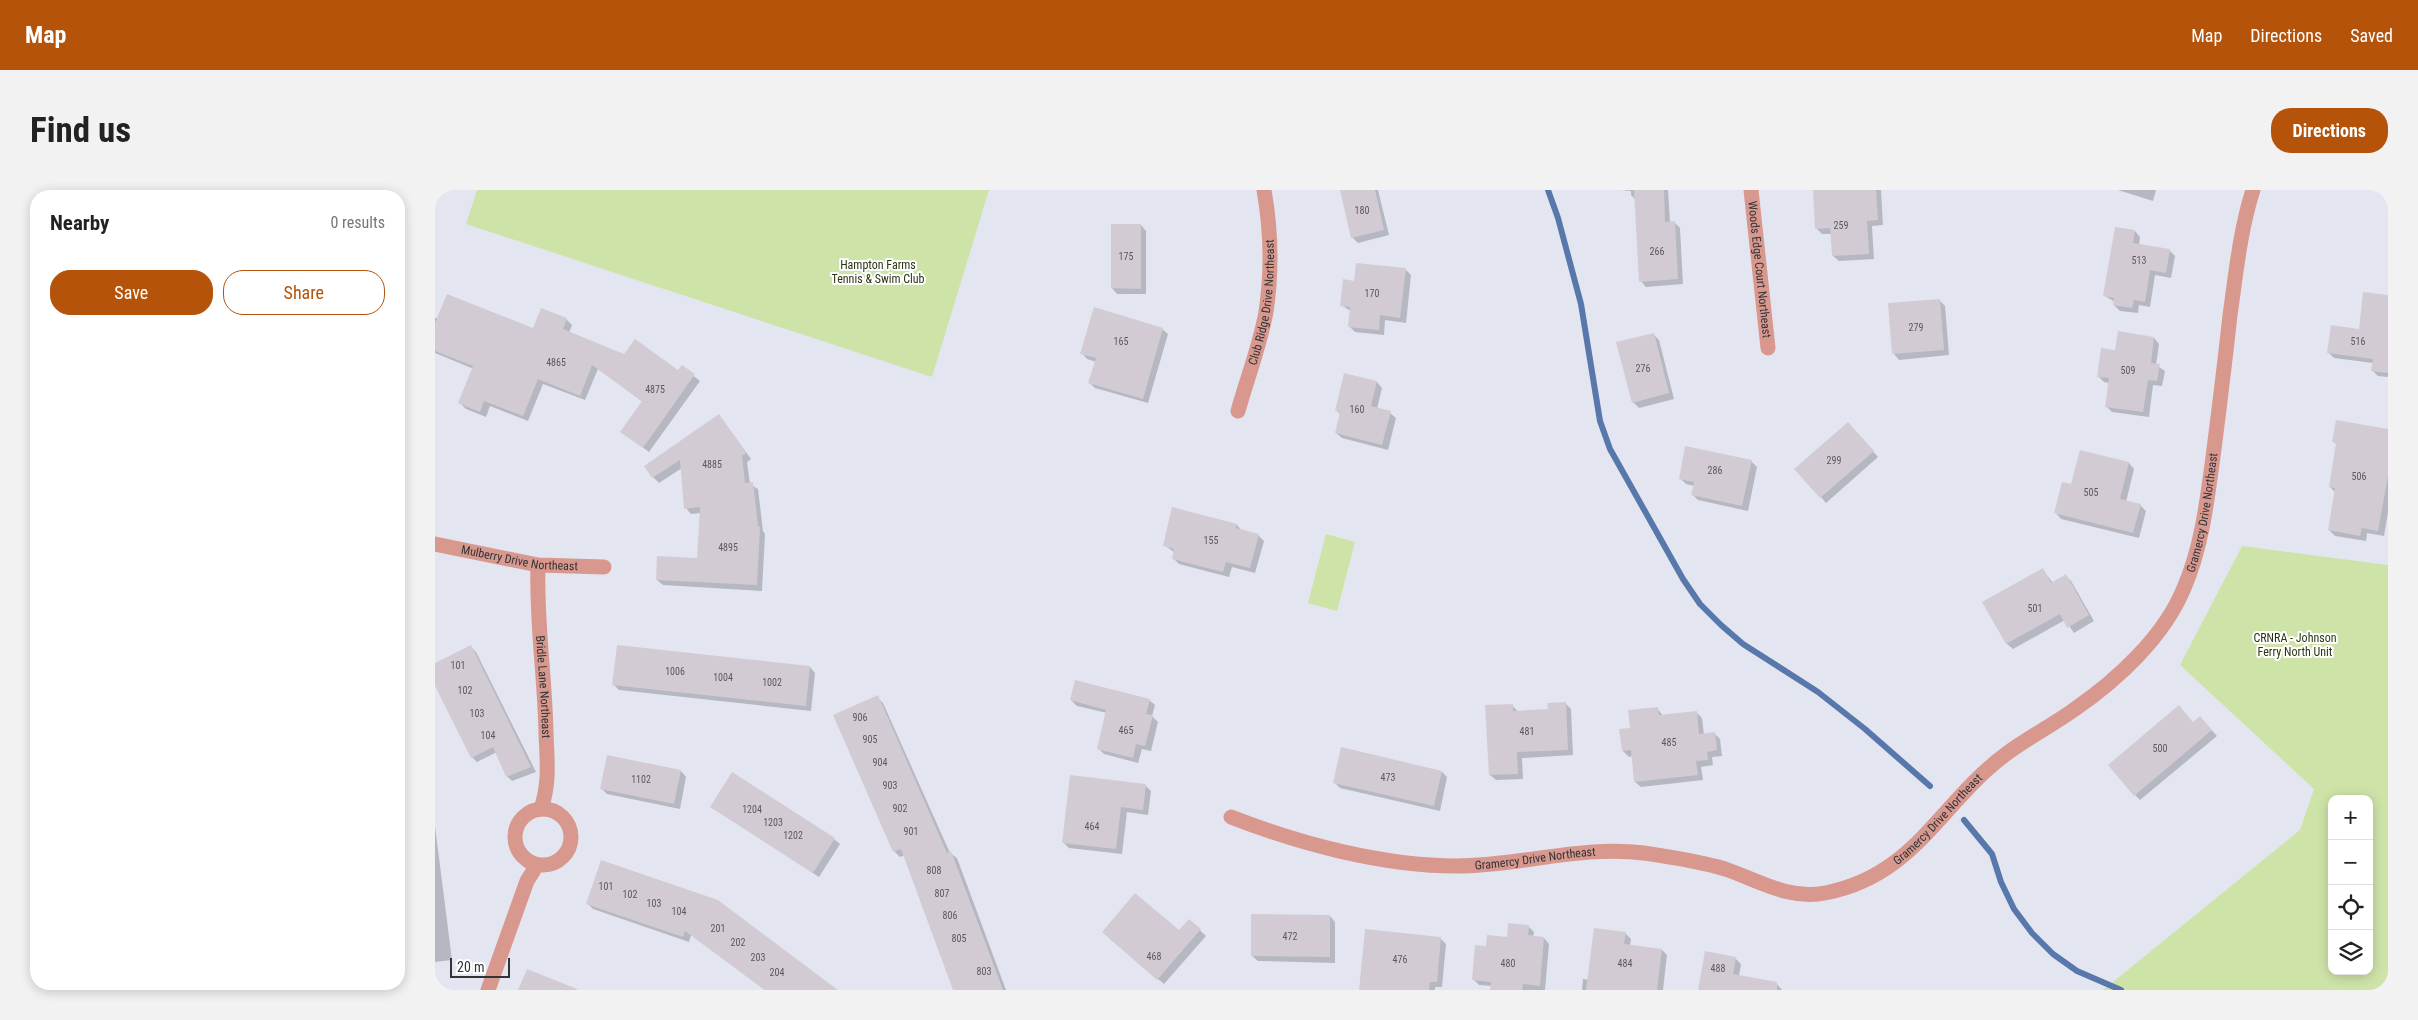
<!DOCTYPE html>
<html lang="en">
<head>
<meta charset="utf-8">
<style>
  :root { --surface:#fff; --page:#f2f2f2; --text:#222; --muted:#767676; --line:#e0e0e0; --accent:#b45309 }
  body { margin:0; font-family:"Roboto Condensed",sans-serif; background:var(--page); color:var(--text) }
  .controls { position:absolute; right:15px; bottom:15px; display:grid; overflow:hidden; border-radius:10px; box-shadow:0 2px 12px #0003 }
  .controls button { width:45px; height:45px; display:grid; place-items:center; padding:0; border:0; border-bottom:1px solid var(--line); background:var(--surface); color:var(--text); font:25px sans-serif }
  .scale { position:absolute; left:15px; bottom:12px; width:60px; box-sizing:border-box; padding-left:5px; border:2px solid #323337; border-top:0; font-size:14px; line-height:18px; white-space:nowrap; color:#323337; -webkit-text-stroke:4px #fff; paint-order:stroke }
  .list { margin:0; padding:0; list-style:none }
  h2 { display:flex; justify-content:space-between; align-items:center; height:65px; margin:0; padding:0 20px; font-size:21px }
  h2 small { font-size:16px; font-weight:400; color:var(--muted) }
  .actions { display:flex; gap:10px; padding:15px 20px }
  .actions a { flex:1; padding:11px 0; border:1px solid var(--accent); border-radius:20px; text-align:center; font-size:18px; color:var(--accent) }
  .actions .main { background:var(--accent); color:#fff }
  .icon { flex:none; width:28px; height:28px; fill:none; stroke:currentColor; stroke-width:2; stroke-linecap:round; stroke-linejoin:round }
  .map { position:relative; flex:none; width:1953px; height:800px; overflow:hidden; border-radius:20px }
  header { display:flex; align-items:center; gap:30px; box-sizing:border-box; height:70px; padding:0 25px; background:var(--accent); color:#fff }
  header strong { font-size:24px }
  nav { display:flex; gap:28px; margin-inline-start:auto; font-size:18px }
  .intro { display:flex; align-items:center; justify-content:space-between; box-sizing:border-box; height:120px; padding:0 30px }
  h1 { margin:0; font-size:35px }
  .button { padding:12px 22px; border-radius:20px; background:var(--accent); color:#fff; font-size:18px; font-weight:700 }
  main { display:flex; gap:30px; padding:0 30px }
  aside { flex:1; background:var(--surface); border-radius:20px; box-shadow:0 2px 12px #0003 }
  .map>svg:first-child { display:block }
</style>
</head>
<body>
<header>
<strong>Map</strong>
<nav><a>Map</a><a>Directions</a><a>Saved</a></nav>
</header>
<div class="intro"><h1>Find us</h1><a class="button">Directions</a></div>
<main>
<aside>
<h2>Nearby<small>0 results</small></h2>
<ul class="list">
</ul>
<div class="actions"><a class="main">Save</a><a>Share</a></div>
</aside>
<div class="map">
<svg width="1953" height="800" viewBox="0 0 1953 800">
  <rect width="100%" height="100%" fill="#e3e6f1"/>
  <!-- green -->
  <g fill="#cee3a8" fill-rule="evenodd">
    <path d="M 42,0 L 554,0 L 497,187 L 31,34 Z"/>
    <path d="M 891,344 L 920,352 L 902,421 L 873,413 Z"/>
    <path d="M 1807,356 L 1953,375 L 1953,800 L 1668,800 L 1865,640 L 1879,599 L 1745,475 ZM 1897,609 L 1934,609 L 1934,781 L 1897,781 Z"/>
  </g>
  <!-- shadow -->
  <g fill="#0003">
    <path d="M 906,0 L 943,0 L 954,45 L 923,53 L 917,47 Z"/>
    <path d="M 1186,0 L 1233,0 L 1235,32 L 1239,32 L 1245,38 L 1248,94 L 1211,97 L 1206,91 L 1201,10 L 1196,5 L 1196,1 Z"/>
    <path d="M 1379,0 L 1446,0 L 1448,35 L 1437,36 L 1439,69 L 1404,71 L 1398,66 L 1397,44 L 1387,44 L 1382,39 Z"/>
    <path d="M 1683,0 L 1721,0 L 1718,11 Z"/>
    <path d="M 706,35 L 711,41 L 711,104 L 682,104 L 677,98 Z"/>
    <path d="M 1700,41 L 1705,47 L 1704,56 L 1734,60 L 1740,66 L 1736,88 L 1720,85 L 1715,117 L 1704,115 L 1703,123 L 1685,121 L 1679,115 L 1680,112 L 1670,106 Z"/>
    <path d="M 970,79 L 976,85 L 971,133 L 950,130 L 949,145 L 920,142 L 914,136 L 916,121 L 906,115 L 920,92 Z"/>
    <path d="M 1953,106 L 1953,187 L 1943,186 L 1937,180 L 1938,173 L 1899,168 L 1894,163 L 1925,140 Z"/>
    <path d="M 1504,110 L 1510,116 L 1514,165 L 1464,170 L 1459,164 L 1454,114 Z"/>
    <path d="M 0,128 L 99,140 L 131,129 L 137,135 L 134,143 L 189,165 L 244,182 L 247,177 L 265,191 L 214,262 L 187,242 L 208,212 L 163,179 L 150,210 L 108,194 L 93,231 L 55,216 L 51,227 L 31,219 L 25,213 L 39,179 L 0,163 Z"/>
    <path d="M 727,139 L 733,144 L 713,213 L 660,198 L 655,193 L 661,172 L 652,169 L 647,163 Z"/>
    <path d="M 1218,144 L 1224,150 L 1239,209 L 1204,218 L 1198,212 Z"/>
    <path d="M 1719,148 L 1724,154 L 1721,175 L 1730,181 L 1727,196 L 1718,195 L 1714,227 L 1677,222 L 1671,216 L 1674,193 L 1669,192 L 1663,186 L 1681,162 Z"/>
    <path d="M 910,184 L 942,192 L 947,198 L 942,219 L 955,223 L 961,228 L 953,260 L 907,248 L 901,243 L 906,225 L 901,220 Z"/>
    <path d="M 284,225 L 316,269 L 312,272 L 315,294 L 323,299 L 328,341 L 330,344 L 327,401 L 228,395 L 222,390 L 263,369 L 266,323 L 256,324 L 251,318 L 247,278 L 224,293 L 218,287 Z"/>
    <path d="M 1418,239 L 1443,267 L 1391,313 L 1386,307 Z"/>
    <path d="M 1953,239 L 1953,322 L 1949,346 L 1932,343 L 1931,351 L 1900,346 L 1894,340 L 1901,303 L 1895,297 L 1902,255 L 1899,252 Z"/>
    <path d="M 1646,261 L 1694,273 L 1699,279 L 1691,312 L 1705,315 L 1711,321 L 1704,348 L 1626,329 L 1621,323 L 1637,296 Z"/>
    <path d="M 1316,271 L 1322,277 L 1313,321 L 1263,310 L 1257,304 L 1259,296 L 1251,294 L 1245,288 Z"/>
    <path d="M 738,319 L 802,335 L 807,341 L 823,345 L 829,351 L 820,383 L 797,377 L 794,387 L 744,374 L 738,368 L 739,362 L 729,355 Z"/>
    <path d="M 1607,379 L 1618,393 L 1631,386 L 1636,391 L 1659,431 L 1639,443 L 1630,430 L 1578,459 L 1572,454 L 1549,413 Z"/>
    <path d="M 36,457 L 41,462 L 101,582 L 77,591 L 72,586 L 62,562 L 42,572 L 37,567 L 0,474 Z"/>
    <path d="M 375,477 L 380,483 L 376,521 L 184,500 L 179,495 Z"/>
    <path d="M 442,507 L 448,513 L 515,663 L 522,668 L 571,800 L 520,800 L 470,665 L 465,667 L 459,661 Z"/>
    <path d="M 636,510 L 714,510 L 720,515 L 717,526 L 723,532 L 716,561 L 707,559 L 703,573 L 669,564 L 663,558 L 672,523 L 642,516 Z"/>
    <path d="M 1130,513 L 1136,519 L 1138,565 L 1087,568 L 1088,589 L 1061,590 L 1055,585 L 1077,515 L 1083,522 L 1114,521 Z"/>
    <path d="M 1222,518 L 1228,526 L 1261,522 L 1267,528 L 1269,545 L 1280,544 L 1285,549 L 1287,566 L 1277,567 L 1278,575 L 1266,577 L 1268,590 L 1206,597 L 1200,592 L 1198,566 L 1194,567 L 1188,561 L 1186,540 L 1197,539 Z"/>
    <path d="M 1759,533 L 1771,534 L 1782,546 L 1705,610 L 1700,605 Z"/>
    <path d="M 246,581 L 251,587 L 245,619 L 172,604 L 166,598 Z"/>
    <path d="M 1007,582 L 1012,587 L 1005,621 L 905,598 L 900,593 Z"/>
    <path d="M 710,595 L 716,601 L 713,625 L 692,622 L 687,664 L 634,658 L 628,652 Z"/>
    <path d="M 276,617 L 399,649 L 405,654 L 384,687 Z"/>
    <path d="M 0,636 L 17,770 L 0,772 L 0,783 Z"/>
    <path d="M 167,671 L 401,800 L 330,800 L 256,745 L 254,752 L 158,719 L 152,713 Z"/>
    <path d="M 895,726 L 900,732 L 900,773 L 823,771 L 817,766 Z"/>
    <path d="M 754,730 L 771,746 L 729,794 L 674,748 L 744,742 Z"/>
    <path d="M 1093,736 L 1099,742 L 1098,747 L 1109,748 L 1114,754 L 1110,800 L 1056,800 L 1057,796 L 1044,795 L 1038,789 L 1052,757 Z"/>
    <path d="M 1190,743 L 1196,749 L 1195,756 L 1227,760 L 1232,765 L 1228,800 L 1147,800 L 1148,789 L 1154,790 Z"/>
    <path d="M 1005,748 L 1011,754 L 1007,797 L 1000,797 L 1000,800 L 925,800 Z"/>
    <path d="M 1300,768 L 1306,774 L 1304,786 L 1341,793 L 1347,800 L 1264,800 Z"/>
  </g>
  <g fill="none" stroke-linecap="round" stroke-linejoin="round">
    <!-- stream -->
    <g stroke="#5878ab" stroke-width="6">
      <path d="M 1113,0 L 1123,28 L 1146,114 L 1165,231 L 1175,259 L 1248,389 L 1265,414 L 1286,435 L 1308,454 L 1383,502 L 1430,539 L 1495,596"/>
      <path d="M 1529,630 L 1557,664 L 1566,692 L 1579,719 L 1597,743 L 1618,764 L 1642,781 L 1686,800"/>
    </g>
  </g>
  <!-- building -->
  <g fill="#d3cbd4">
    <path d="M 905,0 L 940,0 L 949,40 L 916,48 Z"/>
    <path d="M 1199,0 L 1229,0 L 1230,32 L 1240,31 L 1243,89 L 1204,92 Z"/>
    <path d="M 1378,0 L 1441,0 L 1443,30 L 1432,31 L 1434,64 L 1397,66 L 1395,38 L 1380,39 Z"/>
    <path d="M 676,34 L 706,34 L 706,99 L 676,98 Z"/>
    <path d="M 1680,37 L 1700,40 L 1698,53 L 1735,59 L 1731,83 L 1715,80 L 1710,112 L 1699,110 L 1697,118 L 1678,115 L 1679,108 L 1668,106 Z"/>
    <path d="M 921,73 L 971,78 L 965,128 L 945,125 L 944,140 L 913,137 L 915,117 L 905,116 L 908,89 L 919,91 Z"/>
    <path d="M 1928,102 L 1953,105 L 1953,183 L 1936,181 L 1938,169 L 1892,163 L 1896,135 L 1924,139 Z"/>
    <path d="M 12,104 L 98,138 L 106,118 L 132,128 L 128,139 L 189,164 L 200,149 L 243,180 L 247,175 L 260,184 L 208,258 L 185,242 L 207,211 L 157,175 L 145,206 L 103,189 L 88,226 L 49,211 L 45,222 L 23,213 L 38,176 L 0,161 L 0,133 Z"/>
    <path d="M 1505,109 L 1509,160 L 1457,164 L 1453,113 Z"/>
    <path d="M 659,117 L 728,138 L 708,209 L 653,193 L 661,168 L 645,164 Z"/>
    <path d="M 1683,141 L 1719,147 L 1716,173 L 1725,174 L 1722,191 L 1713,190 L 1708,222 L 1670,217 L 1674,188 L 1662,187 L 1666,158 L 1680,160 Z"/>
    <path d="M 1219,143 L 1234,203 L 1197,213 L 1181,152 Z"/>
    <path d="M 909,183 L 942,191 L 936,216 L 956,221 L 947,255 L 900,243 L 905,222 L 900,221 Z"/>
    <path d="M 284,224 L 311,263 L 307,266 L 310,293 L 318,292 L 323,336 L 325,337 L 322,395 L 221,390 L 222,366 L 262,368 L 265,317 L 249,319 L 245,270 L 217,288 L 209,276 Z"/>
    <path d="M 1901,230 L 1953,239 L 1953,286 L 1943,341 L 1927,338 L 1925,346 L 1893,340 L 1900,298 L 1894,297 L 1901,253 L 1897,252 Z"/>
    <path d="M 1413,232 L 1439,261 L 1385,308 L 1359,279 Z"/>
    <path d="M 1250,256 L 1317,270 L 1307,316 L 1256,305 L 1259,292 L 1244,289 Z"/>
    <path d="M 1645,260 L 1694,272 L 1685,309 L 1706,314 L 1698,343 L 1619,323 L 1627,292 L 1636,294 Z"/>
    <path d="M 737,317 L 802,334 L 801,338 L 824,344 L 815,378 L 791,372 L 788,382 L 737,369 L 739,359 L 728,356 Z"/>
    <path d="M 1608,378 L 1616,393 L 1631,384 L 1654,425 L 1632,438 L 1625,424 L 1571,454 L 1547,412 Z"/>
    <path d="M 36,455 L 96,577 L 71,587 L 58,557 L 36,568 L 0,496 L 0,473 Z"/>
    <path d="M 182,455 L 375,476 L 371,516 L 177,495 Z"/>
    <path d="M 640,490 L 715,509 L 711,524 L 718,525 L 710,556 L 701,554 L 698,568 L 662,559 L 671,520 L 635,510 Z"/>
    <path d="M 443,505 L 512,663 L 516,661 L 568,800 L 518,800 L 466,659 L 458,662 L 398,525 Z"/>
    <path d="M 1131,512 L 1133,560 L 1082,562 L 1083,584 L 1054,585 L 1050,515 L 1078,514 L 1078,521 L 1113,519 L 1112,513 Z"/>
    <path d="M 1744,515 L 1758,532 L 1765,526 L 1777,540 L 1699,606 L 1673,575 Z"/>
    <path d="M 1223,517 L 1224,525 L 1262,521 L 1264,544 L 1280,542 L 1282,560 L 1272,562 L 1273,570 L 1261,571 L 1263,585 L 1199,592 L 1196,560 L 1187,561 L 1184,539 L 1195,538 L 1193,520 Z"/>
    <path d="M 906,557 L 1007,581 L 999,616 L 898,593 Z"/>
    <path d="M 172,565 L 246,580 L 239,614 L 165,599 Z"/>
    <path d="M 297,582 L 400,648 L 378,683 L 275,617 Z"/>
    <path d="M 635,585 L 711,594 L 708,620 L 686,617 L 681,659 L 627,653 Z"/>
    <path d="M 166,670 L 283,710 L 403,800 L 330,800 L 250,741 L 248,747 L 151,714 Z"/>
    <path d="M 700,703 L 744,740 L 754,729 L 766,739 L 722,790 L 667,742 Z"/>
    <path d="M 816,724 L 895,725 L 895,767 L 816,766 Z"/>
    <path d="M 1073,733 L 1094,735 L 1093,745 L 1109,747 L 1105,796 L 1088,794 L 1087,800 L 1055,800 L 1056,792 L 1037,790 L 1040,755 L 1051,756 L 1052,745 L 1072,747 Z"/>
    <path d="M 1159,738 L 1191,742 L 1189,754 L 1227,759 L 1222,800 L 1151,800 Z"/>
    <path d="M 930,739 L 1006,747 L 1002,792 L 995,792 L 994,800 L 924,800 Z"/>
    <path d="M 1270,761 L 1301,767 L 1298,784 L 1342,792 L 1342,800 L 1263,800 Z"/>
    <path d="M 92,779 L 142,799 L 142,800 L 83,800 Z"/>
  </g>
  <g fill="none" stroke-linecap="round" stroke-linejoin="round">
    <!-- street -->
    <g stroke="#d8988e" stroke-width="15">
      <path id="s1" d="M 1316,0 L 1333,158"/>
      <path id="s2" d="M 803,221 C 812,189 825,155 831,122 C 837,82 836,40 829,0"/>
      <path id="s3" d="M 0,354 L 103,375 L 169,377"/>
      <path id="s4" d="M 103,375 C 101,431 110,487 111,543 C 112,571 115,592 106,619"/>
      <circle cx="108" cy="647" r="28"/>
      <path id="s5" d="M 796,627 C 865,654 948,676 1022,676 C 1084,676 1147,655 1209,663 C 1236,667 1264,671 1290,679 C 1323,690 1353,710 1390,703 C 1480,686 1505,613 1571,564 C 1592,548 1618,535 1640,519 C 1682,490 1729,447 1749,398 C 1767,356 1772,311 1778,267 C 1784,220 1790,172 1795,125 C 1801,84 1805,40 1818,0"/>
      <path d="M 53,800 L 92,691 L 102,675"/>
    </g>
  </g>
  <g text-anchor="middle" dominant-baseline="central" stroke-width="4" stroke-linejoin="round" paint-order="stroke">
    <!-- number labels -->
    <g font-size="10" fill="#5a595e">
      <text x="927" y="20">180</text>
      <text x="1406" y="35">259</text>
      <text x="1222" y="61">266</text>
      <text x="691" y="66">175</text>
      <text x="1704" y="70">513</text>
      <text x="937" y="103">170</text>
      <text x="1481" y="137">279</text>
      <text x="686" y="151">165</text>
      <text x="1923" y="151">516</text>
      <text x="121" y="172">4865</text>
      <text x="1208" y="178">276</text>
      <text x="1693" y="180">509</text>
      <text x="220" y="199">4875</text>
      <text x="922" y="219">160</text>
      <text x="1399" y="270">299</text>
      <text x="277" y="274">4885</text>
      <text x="1280" y="280">286</text>
      <text x="1924" y="286">506</text>
      <text x="1656" y="302">505</text>
      <text x="776" y="350">155</text>
      <text x="293" y="357">4895</text>
      <text x="1600" y="418">501</text>
      <text x="23" y="475">101</text>
      <text x="240" y="481">1006</text>
      <text x="288" y="487">1004</text>
      <text x="337" y="492">1002</text>
      <text x="30" y="500">102</text>
      <text x="42" y="523">103</text>
      <text x="425" y="527">906</text>
      <text x="691" y="540">465</text>
      <text x="1092" y="541">481</text>
      <text x="53" y="545">104</text>
      <text x="435" y="549">905</text>
      <text x="1234" y="552">485</text>
      <text x="1725" y="558">500</text>
      <text x="445" y="572">904</text>
      <text x="953" y="587">473</text>
      <text x="206" y="589">1102</text>
      <text x="455" y="595">903</text>
      <text x="465" y="618">902</text>
      <text x="317" y="619">1204</text>
      <text x="338" y="632">1203</text>
      <text x="657" y="636">464</text>
      <text x="476" y="641">901</text>
      <text x="358" y="645">1202</text>
      <text x="499" y="680">808</text>
      <text x="171" y="696">101</text>
      <text x="507" y="703">807</text>
      <text x="195" y="704">102</text>
      <text x="219" y="713">103</text>
      <text x="244" y="721">104</text>
      <text x="515" y="725">806</text>
      <text x="283" y="738">201</text>
      <text x="855" y="746">472</text>
      <text x="524" y="748">805</text>
      <text x="303" y="752">202</text>
      <text x="719" y="766">468</text>
      <text x="323" y="767">203</text>
      <text x="965" y="769">476</text>
      <text x="1073" y="773">480</text>
      <text x="1190" y="773">484</text>
      <text x="1283" y="778">488</text>
      <text x="549" y="781">803</text>
      <text x="342" y="782">204</text>
    </g>
    <!-- park labels -->
    <g font-size="12" fill="#2a3511" stroke="#fff">
      <text x="443" y="75">Hampton Farms<tspan x="443" dy="14">Tennis &amp; Swim Club</tspan></text>
      <text x="1860" y="448">CRNRA - Johnson<tspan x="1860" dy="14">Ferry North Unit</tspan></text>
    </g>
    <!-- street labels -->
    <g font-size="12" fill="#323337" stroke="#fff">
      <text stroke="none"><textPath href="#s1" startOffset="80">Woods Edge Court Northeast</textPath></text>
      <text stroke="none"><textPath href="#s2" startOffset="112">Club Ridge Drive Northeast</textPath></text>
      <text stroke="none"><textPath href="#s5" startOffset="1165">Gramercy Drive Northeast</textPath></text>
      <text stroke="none"><textPath href="#s3" startOffset="86">Mulberry Drive Northeast</textPath></text>
      <text stroke="none"><textPath href="#s4" startOffset="122">Bridle Lane Northeast</textPath></text>
      <text stroke="none"><textPath href="#s5" startOffset="745">Gramercy Drive Northeast</textPath></text>
      <text stroke="none"><textPath href="#s5" startOffset="311">Gramercy Drive Northeast</textPath></text>
    </g>
  </g>
</svg>
<div class="controls">
<button>+</button>
<button>−</button>
<button><svg class="icon" aria-label="locate" viewBox="0 0 24 24"><circle cx="12" cy="12" r="6"/><path d="M12 2v4M12 18v4M2 12h4M18 12h4"/></svg></button>
<button><svg class="icon" aria-label="layers" viewBox="0 0 24 24"><path d="M12 4l9 5-9 5-9-5zM3 14l9 5 9-5"/></svg></button>
</div>
<div class="scale">20 m</div>
</div>
</main>
</body>
</html>
